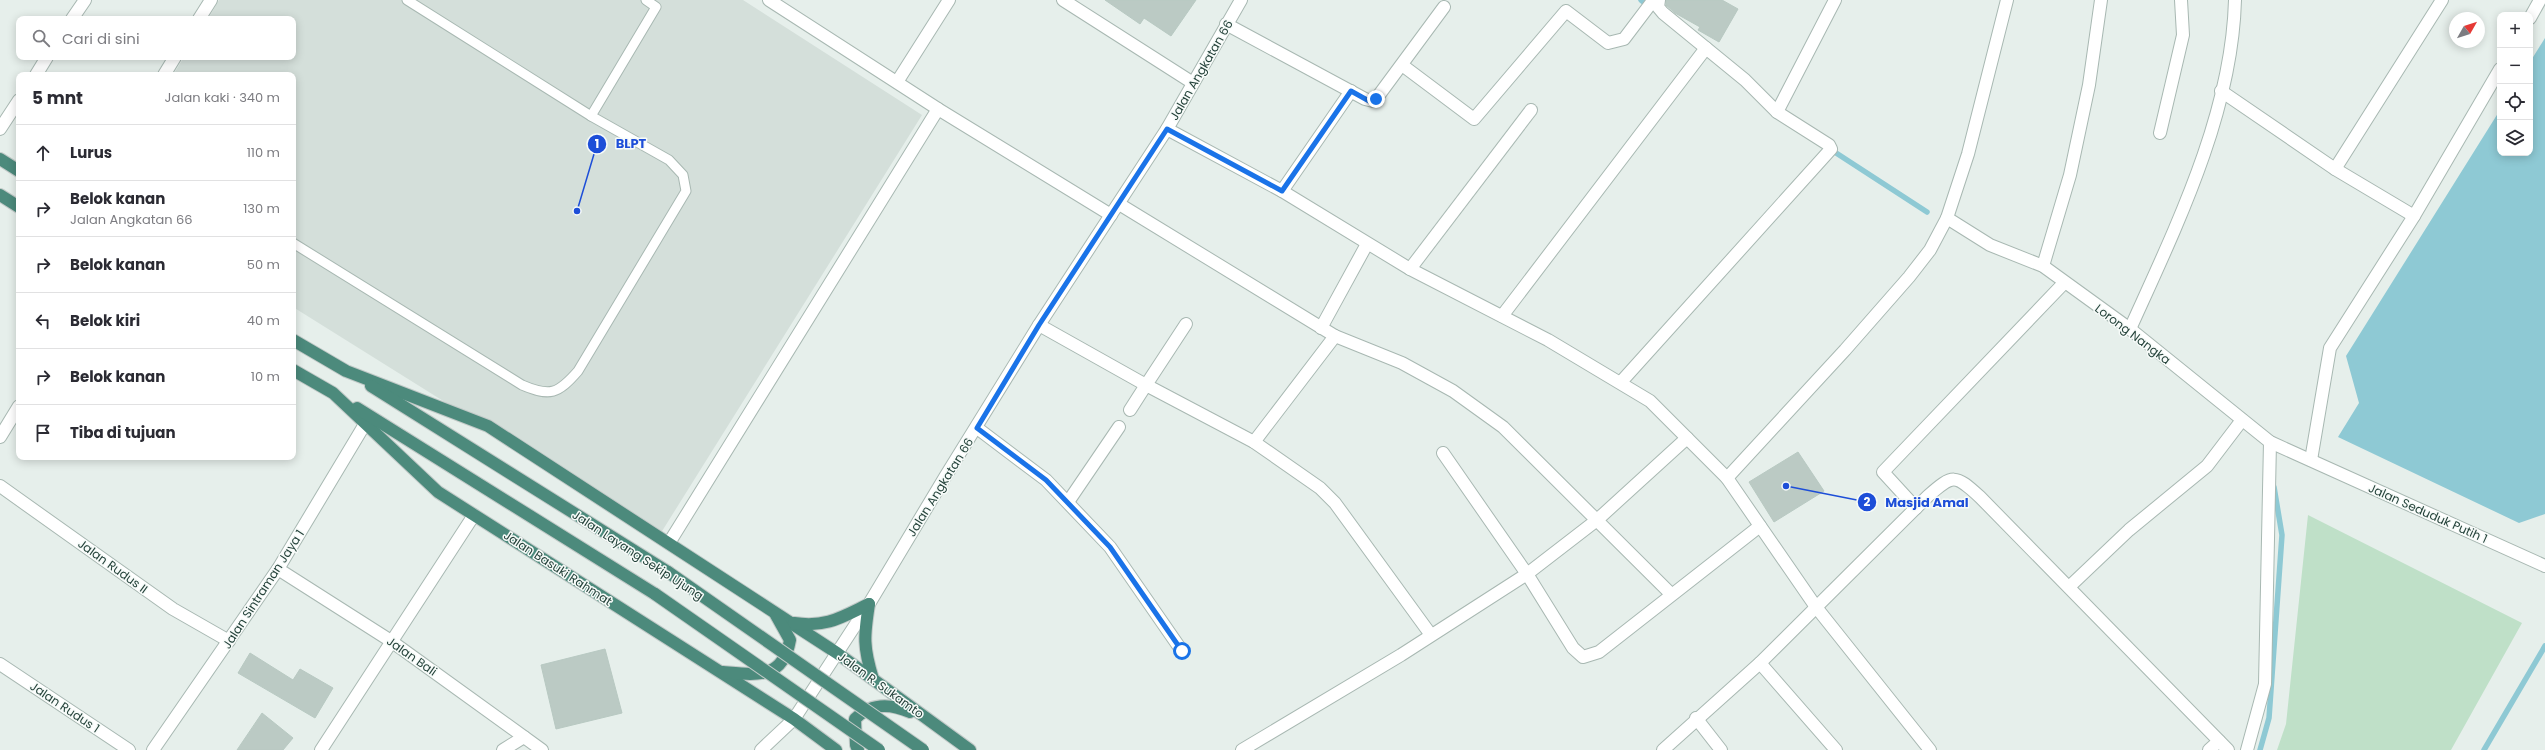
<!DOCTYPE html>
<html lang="id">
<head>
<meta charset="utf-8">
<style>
  :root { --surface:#fff; --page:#f2f2f3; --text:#2b2b33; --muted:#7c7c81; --line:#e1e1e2 }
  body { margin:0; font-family:Poppins,sans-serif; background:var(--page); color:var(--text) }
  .controls { position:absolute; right:12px; top:12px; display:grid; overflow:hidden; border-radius:8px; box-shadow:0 2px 10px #0003 }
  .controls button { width:36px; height:36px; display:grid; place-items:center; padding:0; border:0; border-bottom:1px solid var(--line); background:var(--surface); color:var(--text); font:20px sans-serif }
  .compass { position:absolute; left:2449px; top:12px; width:36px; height:36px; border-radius:50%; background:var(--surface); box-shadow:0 2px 10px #0003; rotate:51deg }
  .stop { position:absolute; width:12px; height:12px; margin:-9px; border:3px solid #1a73e8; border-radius:50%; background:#fff }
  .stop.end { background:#1a73e8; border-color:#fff; box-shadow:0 1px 4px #0008 }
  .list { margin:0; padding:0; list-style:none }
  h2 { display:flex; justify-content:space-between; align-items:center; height:52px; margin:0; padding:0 16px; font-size:17px }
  h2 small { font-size:13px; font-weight:400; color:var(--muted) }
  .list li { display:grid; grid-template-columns:26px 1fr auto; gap:12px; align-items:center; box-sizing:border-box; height:56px; padding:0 16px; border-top:1px solid var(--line) }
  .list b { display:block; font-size:15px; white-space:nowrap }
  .list p { margin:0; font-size:13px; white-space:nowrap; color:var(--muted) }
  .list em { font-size:13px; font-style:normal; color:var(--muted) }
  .icon { flex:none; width:22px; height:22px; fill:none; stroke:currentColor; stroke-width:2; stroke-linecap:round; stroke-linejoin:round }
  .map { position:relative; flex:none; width:2545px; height:750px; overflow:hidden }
  .search { position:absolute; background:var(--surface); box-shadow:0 2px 10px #0003; left:16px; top:16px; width:280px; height:44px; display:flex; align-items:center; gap:10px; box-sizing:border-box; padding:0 14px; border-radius:8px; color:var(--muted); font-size:15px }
  .panel { position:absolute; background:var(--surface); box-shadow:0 2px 10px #0003; left:16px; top:72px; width:280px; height:388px; border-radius:8px }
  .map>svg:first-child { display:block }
</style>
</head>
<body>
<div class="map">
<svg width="2545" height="750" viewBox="0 0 2545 750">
  <rect width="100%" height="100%" fill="#e6efeb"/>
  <!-- built -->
  <path fill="#d4dfda" d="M 219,0 L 743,0 L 922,115 L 659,536 L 293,307 L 293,75 L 173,75 L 184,57 L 293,57 L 293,19 L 208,19 Z"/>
  <!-- green -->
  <path fill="#bfe0c8" d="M 2308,515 L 2522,623 L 2451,750 L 2277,750 L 2286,724 Z"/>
  <!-- water -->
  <path fill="#8ec9d4" d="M 2545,38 L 2545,514 L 2519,523 L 2338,437 L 2359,403 L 2346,356 L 2500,110 L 2500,153 L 2530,153 L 2530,62 Z"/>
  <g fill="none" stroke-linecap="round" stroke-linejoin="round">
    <!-- stream -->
    <g stroke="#8ec9d4" stroke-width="5.5">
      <path d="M 1641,0 L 1650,7"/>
      <path d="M 1830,149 L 1927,212"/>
      <path d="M 2260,750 L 2269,718 L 2282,535 L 2274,487"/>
      <path d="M 2484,750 L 2545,646"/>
    </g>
  </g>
  <!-- building -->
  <g fill="#bbcac4" stroke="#b8c9c2">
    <path d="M 1105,0 L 1196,0 L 1171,36 L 1144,18 L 1140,24 Z"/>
    <path d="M 1666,0 L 1722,0 L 1738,9 L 1719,42 L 1698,30 L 1700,27 L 1675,13 L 1666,5 Z"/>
    <path d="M 1798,452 L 1824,491 L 1774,522 L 1749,482 Z"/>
    <path d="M 605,649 L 622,713 L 556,729 L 541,665 Z"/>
    <path d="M 250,653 L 293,680 L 300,669 L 333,688 L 315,718 L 238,673 Z"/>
    <path d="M 262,713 L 293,738 L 283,750 L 237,750 Z"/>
  </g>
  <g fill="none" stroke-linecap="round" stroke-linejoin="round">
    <defs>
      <g id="service">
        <path d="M 407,0 L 591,116"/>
        <path d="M 293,243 L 522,385 C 550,397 558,394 578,371 L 686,191 L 683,175 L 669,160 L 591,116 L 656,7 L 646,0"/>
      </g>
      <g id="minor">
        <path d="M 769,0 L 938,109 L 1111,215"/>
        <path d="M 1063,0 L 1193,83"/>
        <path d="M 1659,0 L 1658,7 L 1663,13 L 1745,80 L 1777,112"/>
        <path d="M 2530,18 L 2540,0"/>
        <path d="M 72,19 L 85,0"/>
        <path d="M 199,19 L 211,0"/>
        <path d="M 1226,24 L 1365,99 L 1373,101 L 1379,95 L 1444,7"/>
        <path d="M 1402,65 L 1474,119 L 1566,11 L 1608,43 L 1624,39 L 1652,2"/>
        <path d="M 36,75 L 47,57"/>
        <path d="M 164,75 L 175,57"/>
        <path d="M 897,82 L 949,0"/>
        <path d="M 2221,91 L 2335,169 L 2414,216"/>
        <path d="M 0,129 L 19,100"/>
        <path d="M 1167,129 L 1282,191 L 1410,269 L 1548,340 L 1650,401 L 1727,478 L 1816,607 L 1930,750"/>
        <path d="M 2160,133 L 2183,35 L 2181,0"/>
        <path d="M 2335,169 L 2442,0"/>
        <path d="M 1282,191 L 1351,91"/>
        <path d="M 1119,204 L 1335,336 L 1402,363 L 1453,391 L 1503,427 L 1671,594"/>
        <path d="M 1947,218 L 1990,245 L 2043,266 L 2130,329 L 2270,442 L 2545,566"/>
        <path d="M 2043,266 L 2070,175 L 2089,85 L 2101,0"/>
        <path d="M 1410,269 L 1531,110"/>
        <path d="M 1502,316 L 1706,48"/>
        <path d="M 1039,325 L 1146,385 L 1186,324"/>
        <path d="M 1321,328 L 1367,244"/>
        <path d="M 2130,329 C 2176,227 2232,114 2235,0"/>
        <path d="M 1621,382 L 1831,149 L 1829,145 L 1777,112 L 1835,0"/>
        <path d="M 1130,410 L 1146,385 L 1254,442 L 1320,488 L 1335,503 L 1431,635"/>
        <path d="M 977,428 L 1046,480 L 1110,547 L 1182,651"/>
        <path d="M 0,437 L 19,406"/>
        <path d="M 1254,442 L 1335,336"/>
        <path d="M 1443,453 L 1527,574 L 1573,648 L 1583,657 L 1599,652 L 1760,526"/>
        <path d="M 2311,460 L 2330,348 L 2414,216 L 2500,69"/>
        <path d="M 1727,478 L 1845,350 L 1909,277 L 1930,250 L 1947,218 L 1968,154 L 2007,0"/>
        <path d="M 0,486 L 173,609 L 229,641"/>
        <path d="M 1068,502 L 1119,427"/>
        <path d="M 1916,508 L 1883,472 L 2064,283"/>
        <path d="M 669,543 L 938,109"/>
        <path d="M 278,569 L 391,641 L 542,750"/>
        <path d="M 2069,587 L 2129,530 L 2207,466 L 2242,420"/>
        <path d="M 1760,663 L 1836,750"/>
        <path d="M 0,664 L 129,750"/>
        <path d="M 1696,718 L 1721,750"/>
        <path d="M 153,750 L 278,569 L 365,424"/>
        <path d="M 321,750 L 474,515"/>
        <path d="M 503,750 L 524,737"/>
        <path d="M 1242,750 L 1401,655 L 1527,574 L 1597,520 L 1687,438"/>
        <path d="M 1663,750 L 1760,663 L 1928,496 C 1953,474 1955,474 1980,497 L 2228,750"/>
        <path d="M 2209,750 L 2219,741"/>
        <path d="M 2247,750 L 2265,684 L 2270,442"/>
      </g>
      <path id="tertiary" d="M 761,750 L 794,719 L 869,604 L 945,477 L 1039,325 L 1167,129 L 1241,0"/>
      <g id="trunk">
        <path d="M 0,159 L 19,171"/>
        <path d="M 0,195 L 19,207"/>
        <path d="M 293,340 L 346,371 L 488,426 L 837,653 L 970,750"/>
        <path d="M 293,370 L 333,393 L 438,492 L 794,719 L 836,750"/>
        <path d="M 371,386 L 668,572"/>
        <path d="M 357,408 L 655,594"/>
        <path d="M 869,604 C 864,636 863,647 873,679"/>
        <path d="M 794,623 C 826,628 842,617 869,604"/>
        <path d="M 723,672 C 756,675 783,680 790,640 L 776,615"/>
        <path d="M 858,750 L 856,745 L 855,719 C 871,703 889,703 910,712"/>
      </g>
    </defs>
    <!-- service casing -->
    <use href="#service" stroke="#a8b8b2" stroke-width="11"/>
    <!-- minor casing -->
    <use href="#minor" stroke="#a8b8b2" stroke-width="14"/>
    <!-- tertiary casing -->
    <use href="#tertiary" stroke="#a8b8b2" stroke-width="14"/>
    <!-- trunk casing -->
    <use href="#trunk" stroke="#c2cac8" stroke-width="14"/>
    <!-- service -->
    <use href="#service" stroke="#fff" stroke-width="9"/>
    <!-- minor -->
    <use href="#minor" stroke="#fff" stroke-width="12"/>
    <!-- tertiary -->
    <use href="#tertiary" stroke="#fff" stroke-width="12"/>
    <!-- trunk -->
    <use href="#trunk" stroke="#4c8a7c" stroke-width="12"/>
    <defs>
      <g id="trunk-bridge">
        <path d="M 668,572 L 923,750"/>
        <path d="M 655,594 L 879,750"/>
      </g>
    </defs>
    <!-- trunk-bridge casing -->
    <use href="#trunk-bridge" stroke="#c2cac8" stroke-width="14" stroke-linecap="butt"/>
    <!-- trunk-bridge -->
    <use href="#trunk-bridge" stroke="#4c8a7c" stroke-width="12"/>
  </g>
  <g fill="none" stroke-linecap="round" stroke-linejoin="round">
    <!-- route -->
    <path stroke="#1a73e8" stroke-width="5" d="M 1182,651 L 1110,547 L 1046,480 L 977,428 L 1039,325 L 1167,129 L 1282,191 L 1351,91 L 1369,101 L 1376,99"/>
  </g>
  <g text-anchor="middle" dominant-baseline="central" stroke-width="3" stroke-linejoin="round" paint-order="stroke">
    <!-- street labels -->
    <g font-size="12" fill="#24423a" stroke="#f7fbf9">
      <text transform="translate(1201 70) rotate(-60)">Jalan Angkatan 66</text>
      <text transform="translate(2133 334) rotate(37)">Lorong Nangka</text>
      <text transform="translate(940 487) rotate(-58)">Jalan Angkatan 66</text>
      <text transform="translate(2428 513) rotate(24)">Jalan Seduduk Putih 1</text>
      <text transform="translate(638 555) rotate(33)">Jalan Layang Sekip Ujung</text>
      <text transform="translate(113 566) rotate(36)">Jalan Rudus II</text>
      <text transform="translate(558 568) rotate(33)">Jalan Basuki Rahmat</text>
      <text transform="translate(263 589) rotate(-57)">Jalan Sintraman Jaya 1</text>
      <text transform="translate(412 656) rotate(35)">Jalan Bali</text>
      <text transform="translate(881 685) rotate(36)">Jalan R. Sukamto</text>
      <text transform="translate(65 707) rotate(34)">Jalan Rudus 1</text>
    </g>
  </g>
  <!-- callouts -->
  <path fill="none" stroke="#1d4ed8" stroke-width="1.5" d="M577 211L597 144M1786 486L1867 502"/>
  <g fill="#1d4ed8" stroke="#f7fbf9" stroke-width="1.5">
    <circle cx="577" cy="211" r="4"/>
    <circle cx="1786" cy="486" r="4"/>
    <circle cx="597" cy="144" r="10"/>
    <circle cx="1867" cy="502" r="10"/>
  </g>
  <g font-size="12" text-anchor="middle" font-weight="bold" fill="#fff">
    <text x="597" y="148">1</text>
    <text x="1867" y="506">2</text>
  </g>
  <g font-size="13" text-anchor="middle" font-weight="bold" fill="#1d4ed8" stroke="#f7fbf9" stroke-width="3" stroke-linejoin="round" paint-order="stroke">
    <text x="631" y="148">BLPT</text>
    <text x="1927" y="507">Masjid Amal</text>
  </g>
</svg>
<div class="controls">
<button>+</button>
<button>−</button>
<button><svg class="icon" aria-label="locate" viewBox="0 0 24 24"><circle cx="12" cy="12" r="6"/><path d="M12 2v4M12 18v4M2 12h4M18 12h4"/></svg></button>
<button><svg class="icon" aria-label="layers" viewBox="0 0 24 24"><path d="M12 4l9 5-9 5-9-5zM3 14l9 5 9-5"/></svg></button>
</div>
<svg class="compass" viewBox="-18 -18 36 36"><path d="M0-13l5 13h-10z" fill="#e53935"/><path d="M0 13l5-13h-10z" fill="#7c7c81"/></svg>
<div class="stop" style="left:1182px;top:651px"></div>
<div class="stop end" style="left:1376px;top:99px"></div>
<div class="search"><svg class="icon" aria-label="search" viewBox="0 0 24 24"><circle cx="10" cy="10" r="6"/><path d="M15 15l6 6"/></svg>Cari di sini</div>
<section class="panel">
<h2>5 mnt<small>Jalan kaki · 340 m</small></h2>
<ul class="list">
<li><svg class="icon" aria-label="ahead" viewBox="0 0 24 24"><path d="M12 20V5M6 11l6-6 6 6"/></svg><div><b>Lurus</b></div><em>110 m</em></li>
<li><svg class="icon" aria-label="right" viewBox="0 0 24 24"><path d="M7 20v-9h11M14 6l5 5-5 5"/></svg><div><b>Belok kanan</b><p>Jalan Angkatan 66</p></div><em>130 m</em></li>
<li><svg class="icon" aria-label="right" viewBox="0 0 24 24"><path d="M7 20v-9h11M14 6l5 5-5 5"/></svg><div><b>Belok kanan</b></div><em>50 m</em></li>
<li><svg class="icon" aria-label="left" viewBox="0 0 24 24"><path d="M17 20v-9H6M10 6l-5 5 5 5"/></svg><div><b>Belok kiri</b></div><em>40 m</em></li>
<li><svg class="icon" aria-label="right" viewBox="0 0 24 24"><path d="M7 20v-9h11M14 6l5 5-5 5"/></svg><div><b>Belok kanan</b></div><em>10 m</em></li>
<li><svg class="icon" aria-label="arrive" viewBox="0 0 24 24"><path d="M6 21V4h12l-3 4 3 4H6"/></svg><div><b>Tiba di tujuan</b></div></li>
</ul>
</section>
</div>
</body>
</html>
